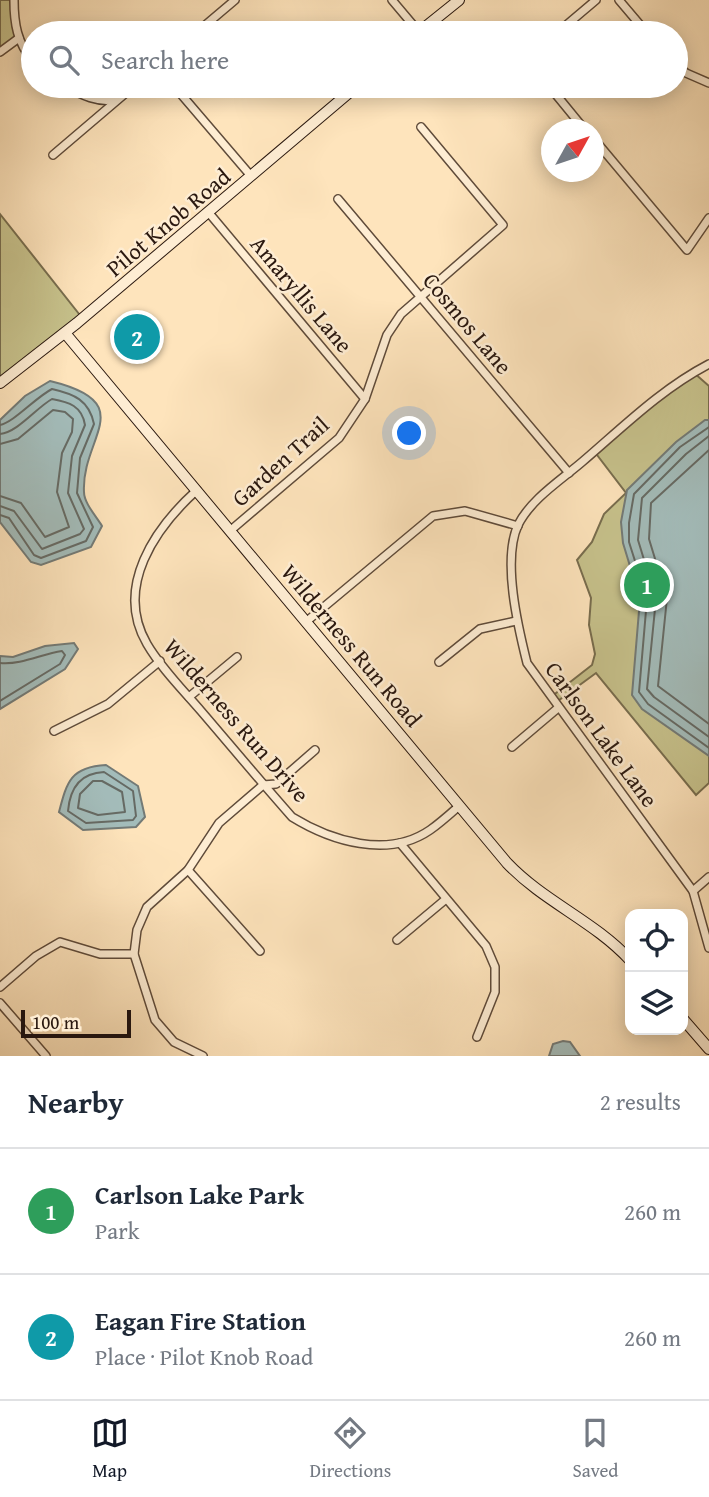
<!DOCTYPE html>
<html lang="en">
<head>
<meta charset="utf-8">
<style>
  :root { --surface:#fff; --page:#f6f6f7; --text:#1f2937; --muted:#747a83; --line:#e0e1e3; --accent:#111827 }
  body { margin:0; font-family:"Gentium Book Plus",serif; background:var(--page); color:var(--text) }
  .controls { position:absolute; right:21px; bottom:21px; display:grid; overflow:hidden; border-radius:14px; box-shadow:0 4px 18px #0003 }
  .controls button { width:63px; height:63px; display:grid; place-items:center; padding:0; border:0; border-bottom:2px solid var(--line); background:var(--surface); color:var(--text); font:35px sans-serif }
  .compass { position:absolute; left:541px; top:119px; width:63px; height:63px; border-radius:50%; background:var(--surface); box-shadow:0 4px 18px #0003; rotate:50deg }
  .scale { position:absolute; left:21px; bottom:18px; width:110px; box-sizing:border-box; padding-left:7px; border:4px solid #2a180f; border-top:0; font-size:19px; line-height:24px; white-space:nowrap; color:#2a180f; -webkit-text-stroke:5px #feedd3; paint-order:stroke }
  .you { position:absolute; left:410px; top:434px; width:24px; height:24px; margin:-18px; border:5px solid #fff; border-radius:50%; background:#1a73e8; box-shadow:0 0 0 10px #1a73e833 }
  .badge { display:grid; place-items:center; width:46px; height:46px; border-radius:50%; background:var(--accent); color:#fff; font-size:23px; font-weight:700 }
  .pin { position:absolute; translate:-50% -50%; border:4px solid #fff; box-shadow:0 2px 7px #0006 }
  .list { margin:0; padding:0; list-style:none }
  h2 { display:flex; justify-content:space-between; align-items:center; height:91px; margin:0; padding:0 28px; font-size:30px }
  h2 small { font-size:23px; font-weight:400; color:var(--muted) }
  .list li { display:grid; grid-template-columns:46px 1fr auto; gap:21px; align-items:center; box-sizing:border-box; height:126px; padding:0 28px; border-top:2px solid var(--line) }
  .list b { display:block; font-size:26px; white-space:nowrap }
  .list p { margin:0; font-size:23px; white-space:nowrap; color:var(--muted) }
  .list em { font-size:23px; font-style:normal; color:var(--muted) }
  .icon { flex:none; width:38px; height:38px; fill:none; stroke:currentColor; stroke-width:2; stroke-linecap:round; stroke-linejoin:round }
  .map { position:relative; flex:none; width:709px; height:1056px; overflow:hidden }
  .search { position:absolute; background:var(--surface); box-shadow:0 4px 18px #0003; left:21px; right:21px; top:21px; height:77px; display:flex; align-items:center; gap:18px; box-sizing:border-box; padding:0 24px; border-radius:38px; color:var(--muted); font-size:26px }
  .sheet { height:343px; background:var(--surface) }
  nav { display:flex; justify-content:space-around; align-items:center; box-sizing:border-box; height:98px; border-top:2px solid var(--line); background:var(--surface); font-size:19px; color:var(--muted) }
  nav a { display:grid; justify-items:center; gap:4px }
  nav .on { color:var(--accent) }
  .map>svg:first-child { display:block }
</style>
</head>
<body>
<div class="map">
<svg width="709" height="1056" viewBox="0 0 709 1056">
  <rect width="100%" height="100%" fill="#fee4bc"/>
  <filter id="stains"><feTurbulence type="fractalNoise" baseFrequency=".00286" numOctaves="4"/><feColorMatrix values="0 0 0 0 .2 0 0 0 0 .09 0 0 0 0 .02 0 0 0 .5 -.17"/></filter>
  <radialGradient id="worn" r=".72"><stop offset=".6" stop-color="#630" stop-opacity="0"/><stop offset="1" stop-color="#630" stop-opacity=".3"/></radialGradient>
  <!-- green -->
  <g fill="#c7c28c" stroke="#786d4e" stroke-width="2">
    <path d="M 0,0 L 14,0 L 19,38 L 0,52 Z"/>
    <path d="M 0,214 L 83,319 L 0,383 Z"/>
    <path d="M 693,372 L 709,386 L 709,783 L 696,795 L 596,673 L 555,703 L 551,697 L 592,665 L 595,654 L 589,625 L 591,598 L 577,560 L 592,542 L 604,514 L 626,493 L 594,451 Z"/>
  </g>
  <!-- water -->
  <g fill="#a3bcba" stroke="#737a76" stroke-width="2">
    <path d="M 50,381 C 141,403 81,437 84,492 C 84,503 96,516 102,526 L 91,547 L 41,565 L 31,562 L 0,522 L 0,420 L 25,396 Z"/>
    <path d="M 705,420 L 709,420 L 709,756 L 642,709 L 632,695 L 640,599 L 623,543 L 621,522 L 627,490 L 676,442 Z"/>
    <path d="M 74,643 L 78,649 L 65,669 L 0,709 L 0,656 L 13,657 L 45,646 Z"/>
    <path d="M 106,765 L 138,786 L 145,817 L 136,827 L 83,830 L 59,812 C 67,781 71,767 106,765 Z"/>
    <path d="M 563,1041 L 570,1042 L 580,1056 L 549,1056 L 553,1044 Z"/>
  </g>
  <g fill="none" stroke-linecap="round" stroke-linejoin="round">
    <!-- shore -->
    <g stroke="#666a64" stroke-width="2">
      <path d="M 0,425 C 13,423 36,397 52,389 C 74,394 89,400 94,424 L 80,458 L 77,493 L 93,527 L 86,541 L 41,558 L 34,555 L 9,518 L 0,515"/>
      <path d="M 709,427 L 680,447 L 634,494 L 629,523 L 629,542 L 647,599 L 639,692 L 648,704 L 709,748"/>
      <path d="M 0,434 C 18,432 36,408 52,399 C 69,402 82,406 85,425 L 72,456 L 68,493 L 84,529 L 80,534 L 42,549 L 14,511 L 0,506"/>
      <path d="M 709,436 L 686,454 L 642,498 L 638,540 L 656,599 L 647,689 L 654,697 L 709,737"/>
      <path d="M 0,444 L 18,439 L 53,410 L 65,412 L 73,419 L 72,432 L 62,453 L 57,492 L 69,527 L 45,537 L 21,503 L 0,496"/>
      <path d="M 709,450 L 651,503 L 649,539 L 667,598 L 658,686 L 709,724"/>
      <path d="M 0,663 C 22,665 41,654 62,651 L 65,655 L 60,664 L 0,701"/>
      <path d="M 104,772 L 133,791 L 136,816 L 133,820 L 86,823 L 68,811 C 70,788 80,773 104,772 Z"/>
      <path d="M 93,781 L 102,781 L 122,792 L 125,812 L 98,815 L 78,808 L 80,794 Z"/>
    </g>
    <defs>
      <g id="street">
        <path d="M 14,0 C 14,23 17,43 33,61"/>
        <path d="M 392,0 L 419,32"/>
        <path d="M 619,0 L 647,33"/>
        <path d="M 196,33 L 235,0"/>
        <path d="M 557,33 L 596,0"/>
        <path d="M 0,52 L 19,38"/>
        <path d="M 676,64 L 686,73 L 709,83"/>
        <path d="M 65,86 C 81,95 99,104 117,99"/>
        <path d="M 174,86 L 251,176"/>
        <path d="M 549,86 L 585,130"/>
        <path d="M 594,139 L 687,250 L 709,218"/>
        <path d="M 53,155 L 134,86"/>
        <path d="M 338,199 L 569,473"/>
        <path d="M 209,213 L 365,399"/>
        <path d="M 709,364 C 661,389 623,427 582,462 C 561,480 531,499 518,525 C 502,560 518,627 527,663 L 693,891 L 709,948"/>
        <path d="M 197,490 C 155,528 114,587 147,644 C 161,668 183,690 201,711 C 231,746 261,782 292,817 C 331,841 388,859 430,830 C 440,823 450,814 459,806"/>
        <path d="M 231,530 L 339,438 L 365,399 L 387,335 L 401,314 L 503,225 L 421,127"/>
        <path d="M 307,621 L 433,516 L 465,511 L 518,526"/>
        <path d="M 439,662 L 480,629 L 516,621"/>
        <path d="M 189,697 L 237,657"/>
        <path d="M 54,731 L 108,704 L 160,661"/>
        <path d="M 512,747 L 558,708"/>
        <path d="M 400,843 L 486,946 L 495,967 L 495,992 L 477,1037"/>
        <path d="M 188,870 L 260,951"/>
        <path d="M 693,891 L 709,877"/>
        <path d="M 397,940 L 446,899"/>
        <path d="M 0,987 L 36,956 L 60,942 L 100,954 L 134,954"/>
        <path d="M 0,1003 L 46,1056"/>
        <path d="M 203,1056 L 174,1042 L 155,1020 L 134,954 L 137,930 L 147,907 L 188,870 L 219,823 L 263,785 L 276,784 L 315,750"/>
      </g>
      <g id="secondary">
        <path d="M 418,33 L 459,0"/>
        <path d="M 65,333 L 507,863 C 544,902 594,921 630,960"/>
        <path d="M 0,383 L 77,323 L 357,86"/>
        <path d="M 683,1019 L 709,1049"/>
      </g>
    </defs>
    <!-- street casing -->
    <use href="#street" stroke="#5f4b3a" stroke-width="10"/>
    <!-- secondary casing -->
    <use href="#secondary" stroke="#2a180f" stroke-width="12"/>
    <!-- street -->
    <use href="#street" stroke="#feedd3" stroke-width="7"/>
    <!-- secondary -->
    <use href="#secondary" stroke="#feedd3" stroke-width="10"/>
  </g>
  <g text-anchor="middle" dominant-baseline="central" stroke-width="5" stroke-linejoin="round" paint-order="stroke">
    <!-- street labels -->
    <g font-size="23" fill="#2a180f" stroke="#feedd3">
      <text transform="translate(168 222) rotate(-40)">Pilot Knob Road</text>
      <text transform="translate(302 294) rotate(50)">Amaryllis Lane</text>
      <text transform="translate(468 323) rotate(50)">Cosmos Lane</text>
      <text transform="translate(280 461) rotate(-42)">Garden Trail</text>
      <text transform="translate(352 645) rotate(50)">Wilderness Run Road</text>
      <text transform="translate(237 720) rotate(49)">Wilderness Run Drive</text>
      <text transform="translate(602 734) rotate(54)">Carlson Lake Lane</text>
    </g>
  </g>
  <rect width="100%" height="100%" filter="url(#stains)"/>
  <rect width="100%" height="100%" fill="url(#worn)"/>
</svg>
<div class="controls">
<button><svg class="icon" aria-label="locate" viewBox="0 0 24 24"><circle cx="12" cy="12" r="6"/><path d="M12 2v4M12 18v4M2 12h4M18 12h4"/></svg></button>
<button><svg class="icon" aria-label="layers" viewBox="0 0 24 24"><path d="M12 4l9 5-9 5-9-5zM3 14l9 5 9-5"/></svg></button>
</div>
<svg class="compass" viewBox="-18 -18 36 36"><path d="M0-13l5 13h-10z" fill="#e53935"/><path d="M0 13l5-13h-10z" fill="#747a83"/></svg>
<div class="scale">100 m</div>
<div class="you"></div>
<div class="pin badge" style="left:647px;top:585px;background:#2e9e5b">1</div>
<div class="pin badge" style="left:137px;top:337px;background:#0f9aa8">2</div>
<div class="search"><svg class="icon" aria-label="search" viewBox="0 0 24 24"><circle cx="10" cy="10" r="6"/><path d="M15 15l6 6"/></svg>Search here</div>
</div>
<section class="sheet">
<h2>Nearby<small>2 results</small></h2>
<ul class="list">
<li><span class="badge" style="background:#2e9e5b">1</span><div><b>Carlson Lake Park</b><p>Park</p></div><em>260 m</em></li>
<li><span class="badge" style="background:#0f9aa8">2</span><div><b>Eagan Fire Station</b><p>Place · Pilot Knob Road</p></div><em>260 m</em></li>
</ul>
</section>
<nav>
<a class="on"><svg class="icon" aria-label="map" viewBox="0 0 24 24"><path d="M3 6l6-2 6 2 6-2v14l-6 2-6-2-6 2zM9 4v14M15 6v14"/></svg>Map</a>
<a><svg class="icon" aria-label="directions" viewBox="0 0 24 24"><path d="M12 3l9 9-9 9-9-9zM9 14v-3h6M13 9l2 2-2 2"/></svg>Directions</a>
<a><svg class="icon" aria-label="saved" viewBox="0 0 24 24"><path d="M7 4h10v16l-5-4-5 4z"/></svg>Saved</a>
</nav>
</body>
</html>
